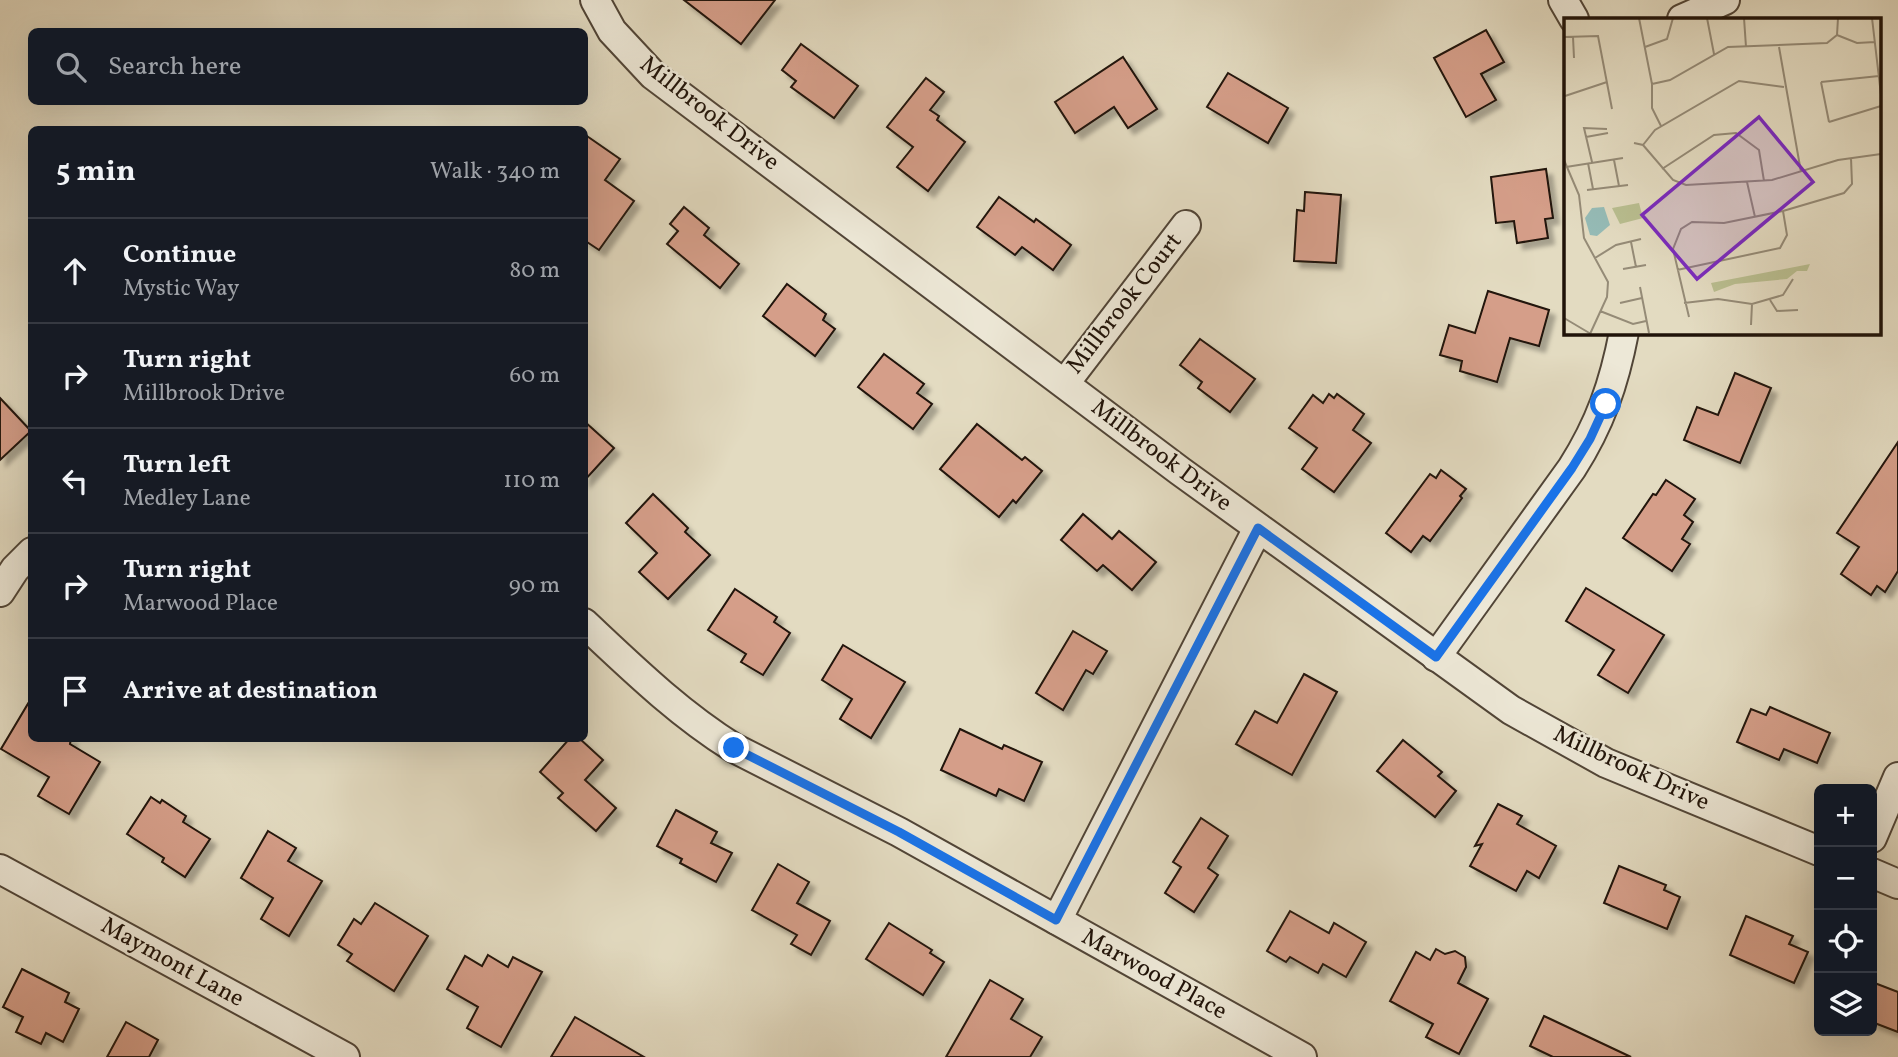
<!DOCTYPE html>
<html lang="en">
<head>
<meta charset="utf-8">
<style>
  :root { --surface:#171b24; --page:#242831; --text:#f1f3f6; --muted:#9ea1a6; --line:#363941 }
  body { margin:0; font-family:Vollkorn,serif; background:var(--page); color:var(--text) }
  .controls { position:absolute; right:21px; bottom:21px; display:grid; overflow:hidden; border-radius:10px; box-shadow:0 7px 28px #0002 }
  .controls button { width:63px; height:63px; display:grid; place-items:center; padding:0; border:0; border-bottom:2px solid var(--line); background:var(--surface); color:var(--text); font:35px sans-serif }
  .stop { position:absolute; width:21px; height:21px; margin:-16px; border:5px solid #1a73e8; border-radius:50%; background:#fff }
  .stop.end { background:#1a73e8; border-color:#fff; box-shadow:0 2px 7px #0008 }
  .list { margin:0; padding:0; list-style:none }
  h2 { display:flex; justify-content:space-between; align-items:center; height:91px; margin:0; padding:0 28px; font-size:30px }
  h2 small { font-size:23px; font-weight:400; color:var(--muted) }
  .list li { display:grid; grid-template-columns:46px 1fr auto; gap:21px; align-items:center; box-sizing:border-box; height:105px; padding:0 28px; border-top:2px solid var(--line) }
  .list b { display:block; font-size:26px; white-space:nowrap }
  .list p { margin:0; font-size:23px; white-space:nowrap; color:var(--muted) }
  .list em { font-size:23px; font-style:normal; color:var(--muted) }
  .icon { flex:none; width:38px; height:38px; fill:none; stroke:currentColor; stroke-width:2; stroke-linecap:round; stroke-linejoin:round }
  .map { position:relative; flex:none; width:1898px; height:1057px; overflow:hidden }
  .search { position:absolute; background:var(--surface); box-shadow:0 7px 28px #0002; left:28px; top:28px; width:560px; height:77px; display:flex; align-items:center; gap:18px; box-sizing:border-box; padding:0 24px; border-radius:10px; color:var(--muted); font-size:26px }
  .panel { position:absolute; background:var(--surface); box-shadow:0 7px 28px #0002; left:28px; top:126px; width:560px; height:616px; border-radius:10px }
  .map>svg:first-child { display:block }
</style>
</head>
<body>
<div class="map">
<svg width="1898" height="1057" viewBox="0 0 1898 1057">
  <defs>
    <filter id="shadow"><feDropShadow dx="6" dy="6" stdDeviation="2" flood-color="#0004"/></filter>
  </defs>
  <rect width="100%" height="100%" fill="#e3dbc1"/>
  <filter id="stains"><feTurbulence type="fractalNoise" baseFrequency=".00286" numOctaves="4"/><feColorMatrix values="0 0 0 0 .2 0 0 0 0 .09 0 0 0 0 .02 0 0 0 .5 -.17"/></filter>
  <radialGradient id="worn" r=".72"><stop offset=".6" stop-color="#630" stop-opacity="0"/><stop offset="1" stop-color="#630" stop-opacity=".3"/></radialGradient>
  <!-- building -->
  <g fill="#d59e89" stroke="#201309" stroke-width="2" filter="url(#shadow)">
    <path d="M 684,0 L 775,0 L 741,44 Z"/>
    <path d="M 1486,30 L 1504,62 L 1481,74 L 1496,100 L 1466,117 L 1434,58 Z"/>
    <path d="M 801,44 L 858,86 L 834,118 L 791,87 L 796,81 L 782,70 Z"/>
    <path d="M 1123,57 L 1157,109 L 1128,128 L 1114,107 L 1075,133 L 1055,102 Z"/>
    <path d="M 1228,73 L 1288,108 L 1268,143 L 1207,107 Z"/>
    <path d="M 926,78 L 944,92 L 930,110 L 939,116 L 937,120 L 965,142 L 928,191 L 897,167 L 913,147 L 887,127 Z"/>
    <path d="M 584,134 L 620,159 L 605,180 L 634,201 L 599,250 L 584,240 Z"/>
    <path d="M 1546,169 L 1553,218 L 1545,219 L 1548,238 L 1517,243 L 1514,221 L 1496,223 L 1491,177 Z"/>
    <path d="M 1305,192 L 1341,195 L 1336,263 L 1294,261 L 1297,210 L 1304,211 Z"/>
    <path d="M 999,197 L 1034,222 L 1036,219 L 1071,245 L 1053,270 L 1022,247 L 1015,255 L 977,227 Z"/>
    <path d="M 684,207 L 709,228 L 704,235 L 739,264 L 720,288 L 667,244 L 678,231 L 670,224 Z"/>
    <path d="M 787,284 L 826,314 L 823,320 L 835,329 L 815,356 L 763,316 Z"/>
    <path d="M 1488,291 L 1549,310 L 1539,346 L 1510,338 L 1497,382 L 1460,371 L 1462,361 L 1440,355 L 1449,325 L 1475,333 Z"/>
    <path d="M 1200,339 L 1255,379 L 1230,412 L 1198,388 L 1202,382 L 1180,365 Z"/>
    <path d="M 884,354 L 924,384 L 917,393 L 932,404 L 913,429 L 858,387 Z"/>
    <path d="M 1735,373 L 1771,388 L 1740,463 L 1684,440 L 1697,407 L 1718,415 Z"/>
    <path d="M 1329,394 L 1334,398 L 1337,394 L 1364,414 L 1353,430 L 1371,443 L 1334,492 L 1302,469 L 1317,448 L 1289,428 L 1313,395 L 1323,403 Z"/>
    <path d="M 0,398 L 31,431 L 0,460 Z"/>
    <path d="M 584,421 L 614,448 L 584,481 Z"/>
    <path d="M 977,424 L 1022,460 L 1025,457 L 1042,471 L 1016,503 L 1013,500 L 999,517 L 940,469 Z"/>
    <path d="M 1898,442 L 1898,571 L 1885,592 L 1877,586 L 1871,595 L 1841,574 L 1859,547 L 1837,533 Z"/>
    <path d="M 1441,470 L 1466,489 L 1460,496 L 1462,498 L 1430,541 L 1423,536 L 1411,552 L 1386,533 L 1430,474 L 1436,478 Z"/>
    <path d="M 1666,480 L 1695,499 L 1684,515 L 1693,522 L 1682,539 L 1690,544 L 1672,571 L 1623,538 L 1653,494 L 1656,495 Z"/>
    <path d="M 653,494 L 688,528 L 685,532 L 710,555 L 668,599 L 639,572 L 657,553 L 626,523 Z"/>
    <path d="M 1083,514 L 1112,539 L 1119,531 L 1156,562 L 1132,590 L 1103,565 L 1097,571 L 1061,540 Z"/>
    <path d="M 1586,588 L 1664,635 L 1628,693 L 1598,675 L 1614,650 L 1566,621 Z"/>
    <path d="M 735,589 L 777,617 L 774,622 L 790,633 L 763,675 L 741,662 L 746,654 L 708,630 Z"/>
    <path d="M 1073,631 L 1107,651 L 1093,674 L 1086,670 L 1063,710 L 1036,693 Z"/>
    <path d="M 843,645 L 905,682 L 871,738 L 840,719 L 852,699 L 822,680 Z"/>
    <path d="M 1304,674 L 1337,692 L 1292,775 L 1236,744 L 1255,711 L 1277,723 Z"/>
    <path d="M 32,697 L 32,738 L 71,738 L 70,744 L 100,762 L 69,814 L 38,796 L 49,777 L 1,749 Z"/>
    <path d="M 1770,707 L 1830,733 L 1817,763 L 1784,749 L 1779,760 L 1737,742 L 1751,709 L 1766,715 Z"/>
    <path d="M 960,729 L 1002,749 L 1004,745 L 1042,762 L 1024,801 L 999,789 L 996,796 L 941,770 Z"/>
    <path d="M 570,738 L 579,738 L 603,760 L 585,780 L 616,808 L 596,831 L 558,798 L 563,793 L 540,772 Z"/>
    <path d="M 1403,740 L 1442,772 L 1438,776 L 1456,791 L 1435,817 L 1377,771 Z"/>
    <path d="M 151,797 L 160,803 L 162,800 L 186,816 L 183,822 L 210,839 L 185,877 L 162,862 L 164,858 L 127,834 Z"/>
    <path d="M 1498,804 L 1522,816 L 1517,824 L 1556,846 L 1539,878 L 1527,871 L 1516,891 L 1470,866 L 1482,844 L 1475,846 Z"/>
    <path d="M 676,810 L 717,832 L 711,843 L 732,853 L 716,882 L 680,863 L 682,859 L 657,846 Z"/>
    <path d="M 1201,818 L 1228,836 L 1208,868 L 1218,875 L 1194,912 L 1165,893 L 1181,867 L 1173,862 Z"/>
    <path d="M 268,831 L 296,848 L 288,861 L 322,881 L 289,936 L 261,919 L 273,898 L 241,878 Z"/>
    <path d="M 778,864 L 809,882 L 797,903 L 830,921 L 811,955 L 791,944 L 797,935 L 752,910 Z"/>
    <path d="M 1619,866 L 1666,885 L 1664,890 L 1680,897 L 1667,929 L 1604,903 Z"/>
    <path d="M 375,903 L 428,936 L 394,991 L 347,961 L 352,954 L 338,945 L 354,919 L 361,924 Z"/>
    <path d="M 1290,911 L 1329,933 L 1334,923 L 1366,942 L 1346,977 L 1323,964 L 1318,973 L 1290,957 L 1286,962 L 1267,951 Z"/>
    <path d="M 1746,916 L 1793,936 L 1789,944 L 1808,952 L 1794,983 L 1730,955 Z"/>
    <path d="M 889,923 L 932,950 L 930,953 L 944,962 L 923,995 L 866,959 Z"/>
    <path d="M 1436,949 L 1445,954 L 1455,951 L 1465,957 L 1466,967 L 1458,983 L 1488,999 L 1459,1054 L 1426,1037 L 1433,1024 L 1390,1001 L 1416,952 L 1430,960 Z"/>
    <path d="M 488,955 L 508,967 L 513,957 L 542,972 L 501,1047 L 467,1028 L 478,1007 L 447,989 L 465,956 L 482,966 Z"/>
    <path d="M 22,969 L 69,993 L 65,1002 L 79,1009 L 63,1042 L 46,1033 L 41,1044 L 16,1032 L 23,1017 L 3,1007 Z"/>
    <path d="M 990,980 L 1023,999 L 1011,1019 L 1042,1037 L 1030,1057 L 946,1057 Z"/>
    <path d="M 1872,982 L 1898,992 L 1898,1032 L 1872,1022 Z"/>
    <path d="M 1544,1016 L 1631,1057 L 1553,1057 L 1530,1046 Z"/>
    <path d="M 575,1017 L 644,1057 L 551,1057 Z"/>
    <path d="M 126,1022 L 158,1040 L 149,1057 L 107,1057 Z"/>
  </g>
  <g fill="none" stroke-linecap="round" stroke-linejoin="round">
    <defs>
      <g id="minor">
        <path d="M 595,0 L 612,31 L 653,75 L 1180,471 L 1511,710 L 1606,763 L 1819,851"/>
        <path d="M 1563,0 L 1574,19"/>
        <path d="M 1682,19 L 1725,0"/>
        <path d="M 1065,383 L 1186,225"/>
        <path d="M 0,592 L 15,569 L 32,552"/>
        <path d="M 584,623 C 632,668 678,713 734,748 L 899,832 L 1302,1057"/>
        <path d="M 1436,657 L 1572,468 C 1600,424 1614,384 1624,332"/>
        <path d="M 1872,838 L 1898,777"/>
        <path d="M 0,869 L 345,1057"/>
        <path d="M 1872,873 L 1898,884"/>
        <path d="M 1057,920 L 1258,528"/>
      </g>
    </defs>
    <!-- minor casing -->
    <use href="#minor" stroke="#514537" stroke-width="32"/>
    <!-- minor -->
    <use href="#minor" stroke="#ede8d7" stroke-width="28"/>
  </g>
  <g fill="none" stroke-linecap="round" stroke-linejoin="round">
    <!-- route -->
    <path stroke="#1a73e8" stroke-width="9" d="M 734,748 L 899,832 L 1056,920 L 1258,528 L 1436,657 L 1572,468 L 1590,439 L 1606,404"/>
  </g>
  <g text-anchor="middle" dominant-baseline="central" stroke-width="5" stroke-linejoin="round" paint-order="stroke">
    <!-- street labels -->
    <g font-size="24" fill="#201309" stroke="#ede8d7">
      <text transform="translate(709 114) rotate(38)">Millbrook Drive</text>
      <text transform="translate(1125 304) rotate(-52)">Millbrook Court</text>
      <text transform="translate(1161 456) rotate(37)">Millbrook Drive</text>
      <text transform="translate(1631 769) rotate(25)">Millbrook Drive</text>
      <text transform="translate(172 963) rotate(29)">Maymont Lane</text>
      <text transform="translate(1154 975) rotate(29)">Marwood Place</text>
    </g>
  </g>
  <!-- overview -->
  <g transform="translate(1564 18)">
    <rect width="317" height="317" fill="#e3dbc1"/>
    <path d="M 75,185 L 79,200 L 56,206 L 48,190 ZM 246,246 L 243,253 L 233,253 L 223,261 L 171,266 L 150,274 L 147,265 Z" fill="#b9be90"/>
    <path d="M 40,189 L 46,207 L 33,218 L 26,217 L 21,200 L 28,190 Z" fill="#95bbb6"/>
    <path fill="none" stroke="#958b77" stroke-width="2" d="M 75,0 L 88,66 L 88,90 L 97,108M 143,0 L 150,36M 180,0 L 182,29M 308,0 L 317,77M 273,17 L 293,25 L 311,24M 0,19 L 34,18 L 48,91M 9,19 L 10,40M 81,29 L 103,21 L 109,0M 215,29 L 237,154M 257,64 L 315,58M 257,64 L 265,104M 88,66 L 106,62 L 164,29 L 263,25 L 273,17 L 274,0M 0,73 L 0,99M 1,78 L 43,64M 265,104 L 317,88M 22,119 L 44,115M 70,125 L 79,127 L 109,162 L 122,167 L 208,162 L 274,142 L 317,136M 79,127 L 91,112 L 175,63 L 220,69M 0,142 L 15,177 L 20,220 L 44,264 L 43,279 L 26,316M 50,142 L 55,168M 28,144 L 20,110 L 43,111M 24,145 L 29,171M 2,149 L 59,140M 98,151 L 150,117 L 172,115 L 195,132 L 200,163M 183,164 L 191,199M 23,172 L 64,167M 67,224 L 72,249M 31,240 L 52,227 L 77,221M 59,251 L 82,247M 113,252 L 216,230 L 223,217 L 219,193M 76,269 L 85,315M 206,282 L 213,293 L 234,292M 56,285 L 78,280M 120,285 L 154,281 L 188,286 L 219,277 L 229,261M 36,293 L 69,306 L 82,303M 125,299 L 109,231 L 117,211 L 128,204 L 160,205 L 219,193 L 280,175 L 288,166 L 287,140M 0,300 L 27,316M 187,307 L 188,286"/>
    <path fill="#7b2cbf" fill-opacity="0.15" stroke="#7b2cbf" stroke-width="3.5" d="M 195,99 L 249,164 L 133,261 L 78,197 Z"/>
    <rect width="317" height="317" fill="none" stroke="#201309" stroke-width="3.5"/>
  </g>
  <rect width="100%" height="100%" filter="url(#stains)"/>
  <rect width="100%" height="100%" fill="url(#worn)"/>
</svg>
<div class="controls">
<button>+</button>
<button>−</button>
<button><svg class="icon" aria-label="locate" viewBox="0 0 24 24"><circle cx="12" cy="12" r="6"/><path d="M12 2v4M12 18v4M2 12h4M18 12h4"/></svg></button>
<button><svg class="icon" aria-label="layers" viewBox="0 0 24 24"><path d="M12 4l9 5-9 5-9-5zM3 14l9 5 9-5"/></svg></button>
</div>
<div class="stop" style="left:1606px;top:404px"></div>
<div class="stop end" style="left:734px;top:748px"></div>
<div class="search"><svg class="icon" aria-label="search" viewBox="0 0 24 24"><circle cx="10" cy="10" r="6"/><path d="M15 15l6 6"/></svg>Search here</div>
<section class="panel">
<h2>5 min<small>Walk · 340 m</small></h2>
<ul class="list">
<li><svg class="icon" aria-label="ahead" viewBox="0 0 24 24"><path d="M12 20V5M6 11l6-6 6 6"/></svg><div><b>Continue</b><p>Mystic Way</p></div><em>80 m</em></li>
<li><svg class="icon" aria-label="right" viewBox="0 0 24 24"><path d="M7 20v-9h11M14 6l5 5-5 5"/></svg><div><b>Turn right</b><p>Millbrook Drive</p></div><em>60 m</em></li>
<li><svg class="icon" aria-label="left" viewBox="0 0 24 24"><path d="M17 20v-9H6M10 6l-5 5 5 5"/></svg><div><b>Turn left</b><p>Medley Lane</p></div><em>110 m</em></li>
<li><svg class="icon" aria-label="right" viewBox="0 0 24 24"><path d="M7 20v-9h11M14 6l5 5-5 5"/></svg><div><b>Turn right</b><p>Marwood Place</p></div><em>90 m</em></li>
<li><svg class="icon" aria-label="arrive" viewBox="0 0 24 24"><path d="M6 21V4h12l-3 4 3 4H6"/></svg><div><b>Arrive at destination</b></div></li>
</ul>
</section>
</div>
</body>
</html>
